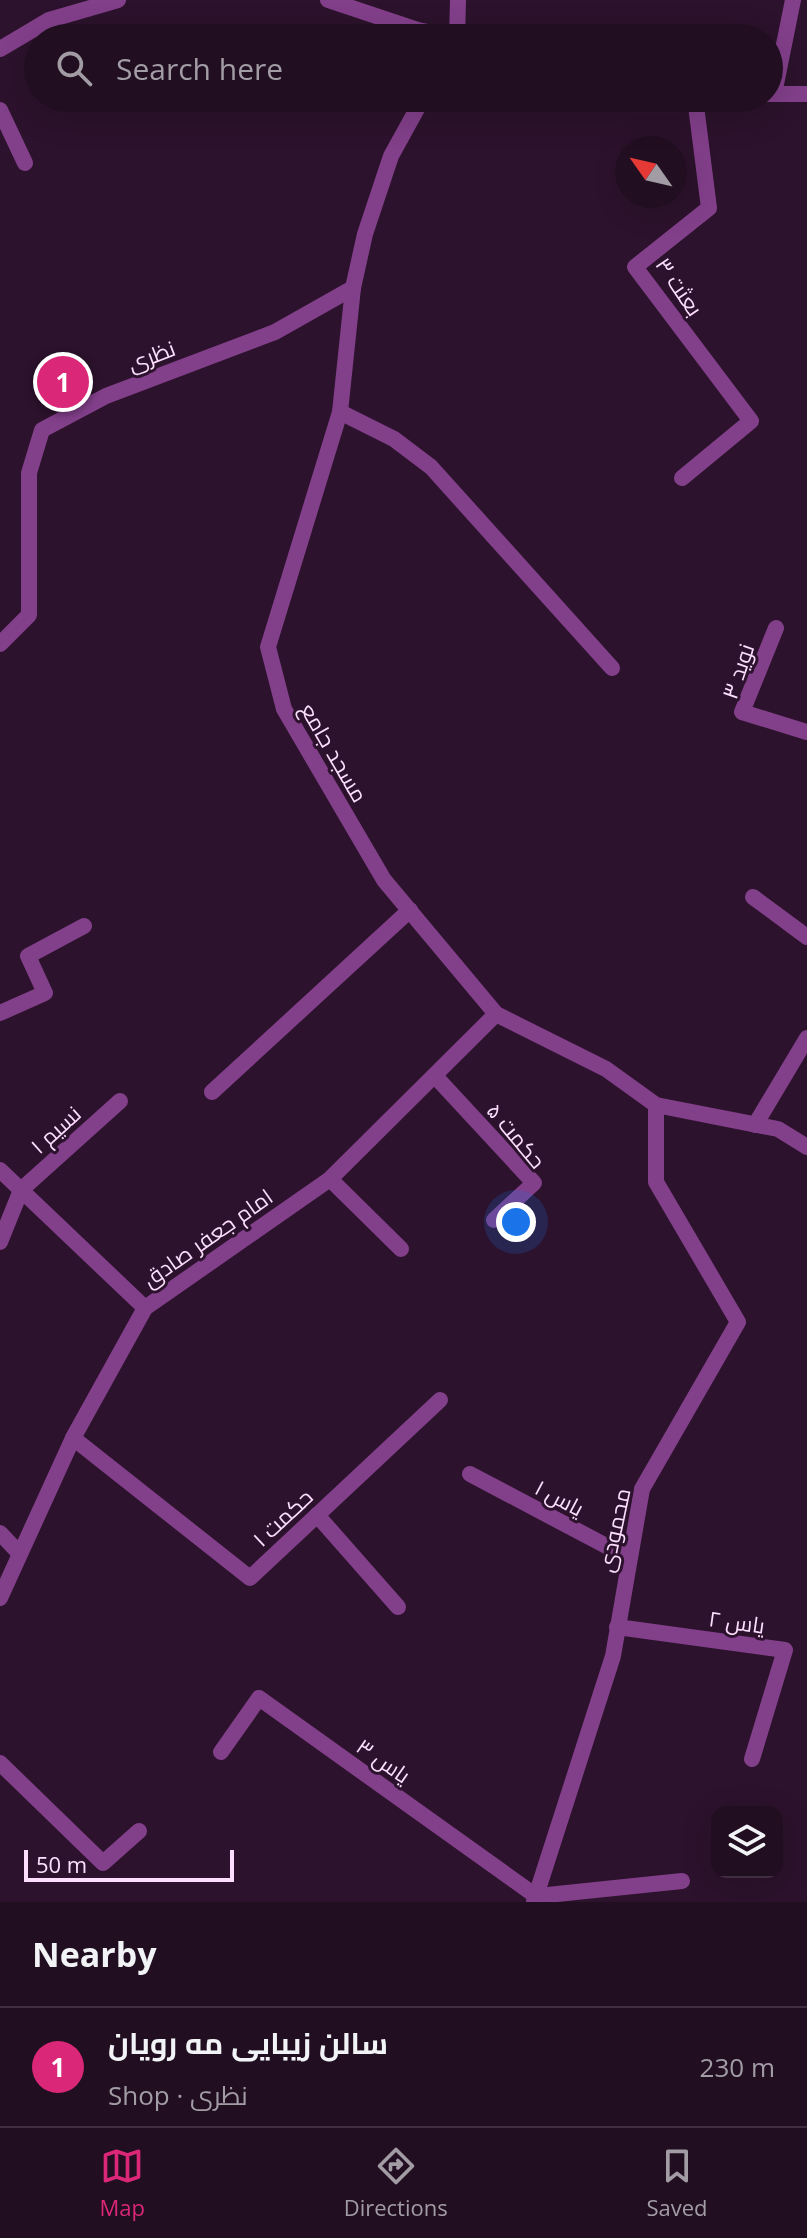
<!DOCTYPE html>
<html lang="en">
<head>
<meta charset="utf-8">
<style>
  :root { --surface:#210e21; --page:#29172a; --text:#f1f3f6; --muted:#a29ca5; --line:#3e2e3f; --accent:#db2777 }
  body { margin:0; font-family:"Open Sans",Cairo,sans-serif; background:var(--page); color:var(--text) }
  .controls { position:absolute; right:24px; bottom:24px; display:grid; overflow:hidden; border-radius:16px; box-shadow:0 8px 32px #0002 }
  .controls button { width:72px; height:72px; display:grid; place-items:center; padding:0; border:0; border-bottom:2px solid var(--line); background:var(--surface); color:var(--text); font:40px sans-serif }
  .compass { position:absolute; left:615px; top:136px; width:72px; height:72px; border-radius:50%; background:var(--surface); box-shadow:0 8px 32px #0002; rotate:304deg }
  .scale { position:absolute; left:24px; bottom:20px; width:210px; box-sizing:border-box; padding-left:8px; border:4px solid #fddefe; border-top:0; font-size:22px; line-height:28px; white-space:nowrap; color:#fddefe; -webkit-text-stroke:6px #2c122c; paint-order:stroke }
  .you { position:absolute; left:516px; top:1222px; width:28px; height:28px; margin:-20px; border:6px solid #fff; border-radius:50%; background:#1a73e8; box-shadow:0 0 0 12px #1a73e833 }
  .badge { display:grid; place-items:center; width:52px; height:52px; border-radius:50%; background:var(--accent); color:#fff; font-size:26px; font-weight:700 }
  .pin { position:absolute; translate:-50% -50%; border:4px solid #fff; box-shadow:0 2px 8px #0006 }
  .list { margin:0; padding:0; list-style:none }
  h2 { display:flex; justify-content:space-between; align-items:center; height:104px; margin:0; padding:0 32px; font-size:34px }
  h2 small { font-size:26px; font-weight:400; color:var(--muted) }
  .list li { display:grid; grid-template-columns:52px 1fr auto; gap:24px; align-items:center; box-sizing:border-box; height:120px; padding:0 32px; border-top:2px solid var(--line) }
  .list b { display:block; font-size:30px; white-space:nowrap }
  .list p { margin:0; font-size:26px; white-space:nowrap; color:var(--muted) }
  .list em { font-size:26px; font-style:normal; color:var(--muted) }
  .icon { flex:none; width:44px; height:44px; fill:none; stroke:currentColor; stroke-width:2; stroke-linecap:round; stroke-linejoin:round }
  .map { position:relative; flex:none; width:807px; height:1902px; overflow:hidden }
  .search { position:absolute; background:var(--surface); box-shadow:0 8px 32px #0002; left:24px; right:24px; top:24px; height:88px; display:flex; align-items:center; gap:20px; box-sizing:border-box; padding:0 28px; border-radius:44px; color:var(--muted); font-size:30px }
  .sheet { height:224px; background:var(--surface) }
  nav { display:flex; justify-content:space-around; align-items:center; box-sizing:border-box; height:112px; border-top:2px solid var(--line); background:var(--surface); font-size:22px; color:var(--muted) }
  nav a { display:grid; justify-items:center; gap:4px }
  nav .on { color:var(--accent) }
  .map>svg:first-child { display:block }
</style>
</head>
<body>
<div class="map">
<svg width="807" height="1902" viewBox="0 0 807 1902">
  <rect width="100%" height="100%" fill="#2c122c"/>
  <g fill="none" stroke-linecap="round" stroke-linejoin="round">
    <!-- street -->
    <g stroke="#823f8a" stroke-width="16">
      <path d="M 328,0 L 418,30 L 457,38"/>
      <path d="M 457,38 L 458,0"/>
      <path d="M 0,49 L 49,20 L 118,0"/>
      <path d="M 769,94 L 807,94"/>
      <path d="M 774,94 L 793,0"/>
      <path d="M 423,98 L 391,156 L 365,234 L 353,288 L 340,412 L 268,647 L 284,709 L 384,880 L 496,1014 L 606,1069 L 656,1105 L 778,1129 L 807,1147"/>
      <path d="M 0,110 L 25,163"/>
      <path d="M 340,412 L 394,439 L 431,467 L 612,668"/>
      <path d="M 682,478 L 751,421 L 635,267 L 709,208 L 695,98"/>
      <path d="M 776,628 L 742,712 L 807,732"/>
      <path d="M 0,644 L 29,615 L 29,473 L 42,430 L 106,396 L 275,332 L 353,288"/>
      <path d="M 753,897 L 807,937"/>
      <path d="M 0,1013 L 45,993 L 28,956 L 84,926"/>
      <path d="M 435,1076 L 534,1183 L 494,1220"/>
      <path d="M 212,1092 L 410,910"/>
      <path d="M 755,1125 L 807,1038"/>
      <path d="M 0,1170 L 145,1308"/>
      <path d="M 330,1179 L 401,1249"/>
      <path d="M 0,1242 L 21,1190 L 120,1101"/>
      <path d="M 73,1438 L 250,1578 L 440,1400"/>
      <path d="M 470,1474 L 629,1558"/>
      <path d="M 317,1515 L 398,1607"/>
      <path d="M 0,1533 L 19,1553"/>
      <path d="M 0,1598 L 73,1438 L 145,1308 L 330,1179 L 496,1014"/>
      <path d="M 617,1627 L 785,1650 L 752,1759"/>
      <path d="M 221,1752 L 259,1698 L 543,1901"/>
      <path d="M 0,1763 L 103,1863 L 139,1831"/>
      <path d="M 538,1896 L 682,1881"/>
      <path d="M 534,1902 L 613,1656 L 642,1489 L 738,1322 L 656,1182 L 656,1105"/>
    </g>
  </g>
  <g text-anchor="middle" dominant-baseline="central" stroke-width="6" stroke-linejoin="round" paint-order="stroke">
    <!-- street labels -->
    <g font-size="22" fill="#fddefe" stroke="#2c122c">
      <text transform="translate(680 286) rotate(56)">بعثت ۳</text>
      <text transform="translate(151 355) rotate(-21)">نظری</text>
      <text transform="translate(737 671) rotate(-71)">نوید ۳</text>
      <text transform="translate(335 752) rotate(60)">مسجد جامع</text>
      <text transform="translate(55 1129) rotate(-42)">نسیم ۱</text>
      <text transform="translate(517 1135) rotate(50)">حکمت ۵</text>
      <text transform="translate(207 1237) rotate(-35)">امام جعفر صادق</text>
      <text transform="translate(560 1497) rotate(28)">یاس ۱</text>
      <text transform="translate(282 1517) rotate(-43)">حکمت ۱</text>
      <text transform="translate(613 1530) rotate(-78)">محمودی</text>
      <text transform="translate(737 1621) rotate(8)">یاس ۲</text>
      <text transform="translate(384 1760) rotate(35)">یاس ۳</text>
    </g>
  </g>
</svg>
<div class="controls">
<button><svg class="icon" aria-label="layers" viewBox="0 0 24 24"><path d="M12 4l9 5-9 5-9-5zM3 14l9 5 9-5"/></svg></button>
</div>
<svg class="compass" viewBox="-18 -18 36 36"><path d="M0-13l5 13h-10z" fill="#e53935"/><path d="M0 13l5-13h-10z" fill="#a29ca5"/></svg>
<div class="scale">50 m</div>
<div class="you"></div>
<div class="pin badge" style="left:63px;top:382px">1</div>
<div class="search"><svg class="icon" aria-label="search" viewBox="0 0 24 24"><circle cx="10" cy="10" r="6"/><path d="M15 15l6 6"/></svg>Search here</div>
</div>
<section class="sheet">
<h2>Nearby<small></small></h2>
<ul class="list">
<li><span class="badge">1</span><div><b>سالن زیبایی مه رویان</b><p>Shop · نظری</p></div><em>230 m</em></li>
</ul>
</section>
<nav>
<a class="on"><svg class="icon" aria-label="map" viewBox="0 0 24 24"><path d="M3 6l6-2 6 2 6-2v14l-6 2-6-2-6 2zM9 4v14M15 6v14"/></svg>Map</a>
<a><svg class="icon" aria-label="directions" viewBox="0 0 24 24"><path d="M12 3l9 9-9 9-9-9zM9 14v-3h6M13 9l2 2-2 2"/></svg>Directions</a>
<a><svg class="icon" aria-label="saved" viewBox="0 0 24 24"><path d="M7 4h10v16l-5-4-5 4z"/></svg>Saved</a>
</nav>
</body>
</html>
